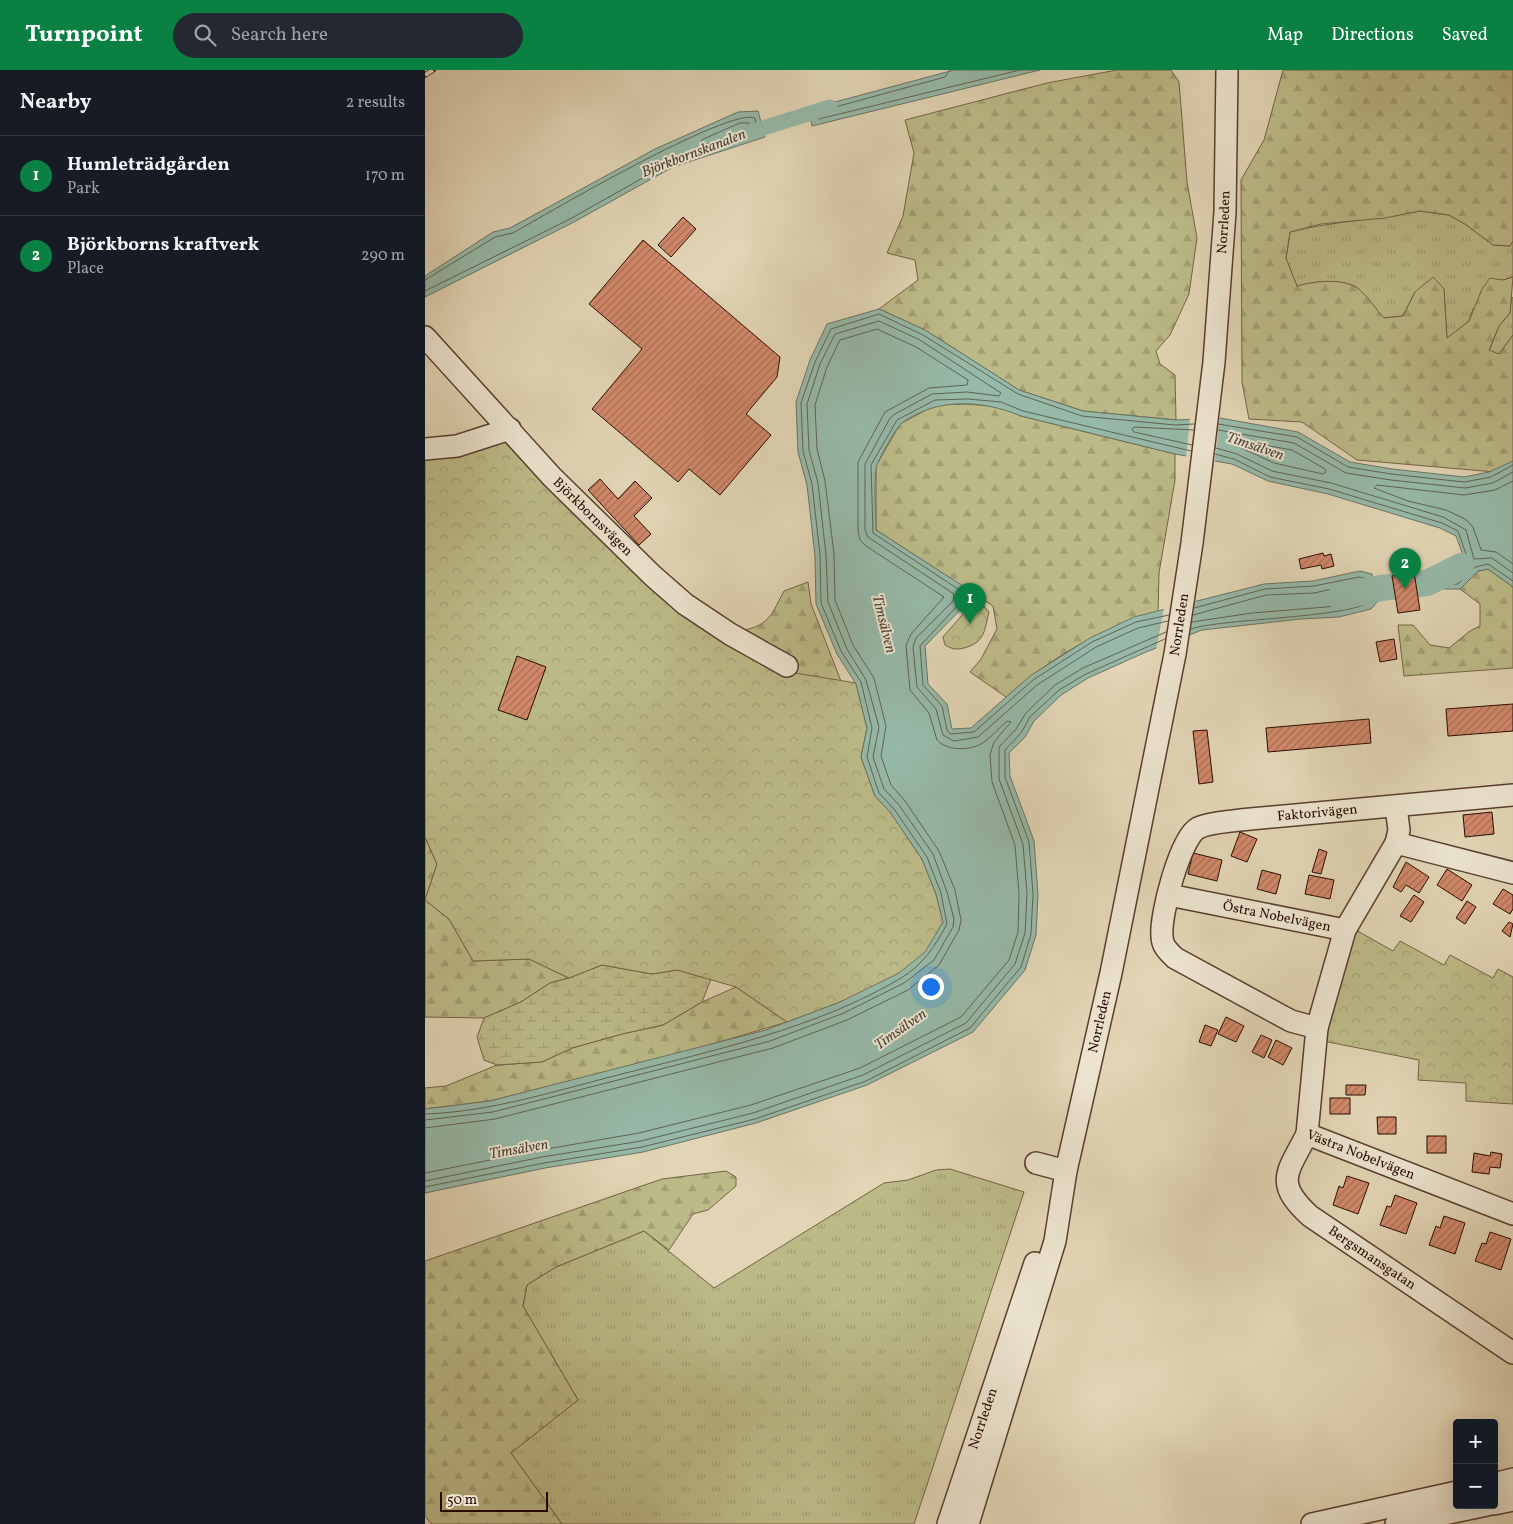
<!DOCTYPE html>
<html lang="en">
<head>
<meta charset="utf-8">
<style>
  :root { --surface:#171b24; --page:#242831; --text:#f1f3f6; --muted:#9ea1a6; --line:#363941; --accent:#0b8043 }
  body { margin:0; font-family:Vollkorn,serif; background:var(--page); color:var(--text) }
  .controls { position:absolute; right:15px; bottom:15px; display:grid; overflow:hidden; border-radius:5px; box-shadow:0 5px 20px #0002 }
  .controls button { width:45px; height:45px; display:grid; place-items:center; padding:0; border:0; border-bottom:1px solid var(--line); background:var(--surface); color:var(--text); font:25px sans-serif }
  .scale { position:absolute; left:15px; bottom:12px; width:108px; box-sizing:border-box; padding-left:5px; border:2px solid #2b0a01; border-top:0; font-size:14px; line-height:18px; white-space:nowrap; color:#2b0a01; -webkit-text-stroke:4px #ece4cf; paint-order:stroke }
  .you { position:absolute; left:505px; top:916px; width:18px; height:18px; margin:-12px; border:4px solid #fff; border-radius:50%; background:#1a73e8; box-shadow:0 0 0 8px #1a73e833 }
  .badge { display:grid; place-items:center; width:32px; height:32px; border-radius:50%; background:var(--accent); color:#fff; font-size:16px; font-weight:700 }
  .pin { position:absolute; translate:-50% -41px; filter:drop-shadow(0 1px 2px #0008) }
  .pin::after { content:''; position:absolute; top:26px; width:18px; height:15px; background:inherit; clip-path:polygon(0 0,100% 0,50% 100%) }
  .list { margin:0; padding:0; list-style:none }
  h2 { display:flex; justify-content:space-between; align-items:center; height:65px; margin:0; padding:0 20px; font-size:21px }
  h2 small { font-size:16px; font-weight:400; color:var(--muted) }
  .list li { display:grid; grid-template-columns:32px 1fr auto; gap:15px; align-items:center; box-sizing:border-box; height:80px; padding:0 20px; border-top:1px solid var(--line) }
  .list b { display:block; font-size:19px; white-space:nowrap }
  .list p { margin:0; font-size:16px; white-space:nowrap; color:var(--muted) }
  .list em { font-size:16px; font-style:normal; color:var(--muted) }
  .icon { flex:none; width:28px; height:28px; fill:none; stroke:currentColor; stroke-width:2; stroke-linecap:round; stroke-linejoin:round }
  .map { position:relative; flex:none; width:1088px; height:1454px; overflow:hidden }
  header { display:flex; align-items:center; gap:30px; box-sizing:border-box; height:70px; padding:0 25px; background:var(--accent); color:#fff }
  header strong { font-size:24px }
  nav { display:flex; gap:28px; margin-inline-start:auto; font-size:18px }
  .search { width:350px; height:45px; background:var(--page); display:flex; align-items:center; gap:12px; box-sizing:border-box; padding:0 18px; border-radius:28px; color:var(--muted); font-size:19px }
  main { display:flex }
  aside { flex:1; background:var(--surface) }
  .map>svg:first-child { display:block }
</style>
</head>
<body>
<header>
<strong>Turnpoint</strong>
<div class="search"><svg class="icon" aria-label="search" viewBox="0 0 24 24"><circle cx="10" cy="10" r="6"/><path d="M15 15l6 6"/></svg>Search here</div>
<nav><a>Map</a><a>Directions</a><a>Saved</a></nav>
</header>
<main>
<aside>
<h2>Nearby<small>2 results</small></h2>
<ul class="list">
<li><span class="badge">1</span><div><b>Humleträdgården</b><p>Park</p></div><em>170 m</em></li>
<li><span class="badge">2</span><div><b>Björkborns kraftverk</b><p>Place</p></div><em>290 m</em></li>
</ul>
</aside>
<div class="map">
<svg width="1088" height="1454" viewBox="0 0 1088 1454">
  <defs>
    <pattern id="grass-tufts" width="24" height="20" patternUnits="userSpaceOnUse" patternTransform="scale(1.25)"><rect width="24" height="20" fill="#bcbb88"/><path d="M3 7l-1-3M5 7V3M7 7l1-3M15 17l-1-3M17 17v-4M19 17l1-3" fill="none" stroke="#a29f74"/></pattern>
    <pattern id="forest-firs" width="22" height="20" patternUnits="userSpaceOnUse" patternTransform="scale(1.25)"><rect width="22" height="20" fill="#bcbb88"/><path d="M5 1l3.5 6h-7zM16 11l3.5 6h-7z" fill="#a29f74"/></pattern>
    <pattern id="wetland-marsh" width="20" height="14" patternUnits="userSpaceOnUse" patternTransform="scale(1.25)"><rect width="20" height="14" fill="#bcbb88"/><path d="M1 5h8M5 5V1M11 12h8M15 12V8" fill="none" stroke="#a29f74"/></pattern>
    <pattern id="park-crowns" width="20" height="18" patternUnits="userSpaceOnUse" patternTransform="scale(1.25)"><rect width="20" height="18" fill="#bcbb88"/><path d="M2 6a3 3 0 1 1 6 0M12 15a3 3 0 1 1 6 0" fill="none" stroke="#a29f74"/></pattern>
    <pattern id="building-hatch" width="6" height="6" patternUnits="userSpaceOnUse" patternTransform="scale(1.25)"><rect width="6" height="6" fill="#d1896a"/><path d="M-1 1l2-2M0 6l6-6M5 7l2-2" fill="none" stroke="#aa6e55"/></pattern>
  </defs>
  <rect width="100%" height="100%" fill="#e2d5b5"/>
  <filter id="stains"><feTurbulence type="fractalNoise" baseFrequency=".004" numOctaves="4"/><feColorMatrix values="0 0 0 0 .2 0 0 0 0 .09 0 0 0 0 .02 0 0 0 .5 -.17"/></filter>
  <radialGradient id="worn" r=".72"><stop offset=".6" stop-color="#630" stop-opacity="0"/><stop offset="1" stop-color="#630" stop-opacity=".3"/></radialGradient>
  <!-- grass -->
  <g fill="url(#grass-tufts)" stroke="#746244">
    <path d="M 995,141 L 1024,145 L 1040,154 L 1068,175 L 1085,176 L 1088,171 L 1088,207 L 1078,210 L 1048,239 L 1044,251 L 1022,269 L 1019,219 L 990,222 L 978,246 L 958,248 C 951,240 944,229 936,221 C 922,207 890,211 872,216 L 861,189 L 865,162 C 908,151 951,150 995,141 Z"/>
    <path d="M 1088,227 L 1088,265 L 1074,284 L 1064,281 L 1074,256 L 1085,243 L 1086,229 Z"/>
    <path d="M 525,1099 L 599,1122 L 489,1454 L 137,1454 L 86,1383 L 153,1330 L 98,1236 L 102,1215 L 131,1197 L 219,1161 L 289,1218 L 459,1113 L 483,1110 L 511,1100 Z"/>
  </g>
  <!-- forest -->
  <g fill="url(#forest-firs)" stroke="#746244">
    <path d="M 692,0 L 746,0 L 754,12 L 762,112 L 772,168 L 764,224 L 745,265 L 731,281 L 735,294 L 750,305 L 751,350 L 658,341 L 594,320 L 500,260 L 454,239 L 493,210 L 490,190 L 462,183 L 478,146 L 489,83 L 480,50 L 622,13 Z"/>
    <path d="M 858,0 L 1088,0 L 1088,171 L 1085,176 L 1068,175 L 1040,154 L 1024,145 L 995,141 L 960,148 L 896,154 L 865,162 L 861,188 L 872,216 C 890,211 922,207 936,221 C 945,229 951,240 959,248 L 978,246 L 990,222 L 1008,207 L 1019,219 L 1022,268 L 1044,251 L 1057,219 L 1065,208 L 1078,210 L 1088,207 L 1085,243 L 1074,256 L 1064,280 L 1074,284 L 1088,265 L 1088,395 L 1070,402 L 932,390 L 877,352 L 824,349 L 817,312 L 816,110 L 839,70 Z"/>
    <path d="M 542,334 L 576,337 L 596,346 L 750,384 L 750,410 L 734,503 L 733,542 C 679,556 622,590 581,627 L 545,602 L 556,589 L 572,559 L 568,536 L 451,460 L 451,396 L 475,354 L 510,335 Z"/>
    <path d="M 1063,499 L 1088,517 L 1088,598 L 979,606 L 973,555 L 988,555 L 1005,575 L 1024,578 L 1045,561 L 1055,556 L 1055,534 L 1035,519 L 1053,501 Z"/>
    <path d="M 383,512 L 386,534 L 419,619 L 291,614 L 319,560 C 345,555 347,543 359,521 Z"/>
    <path d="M 0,767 L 12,794 L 0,830 L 24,849 L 48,891 L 104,889 L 144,908 L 125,913 L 96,932 L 59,948 L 0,947 Z"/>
    <path d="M 311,917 L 362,952 L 264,981 L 65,1031 L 0,1039 L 0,1018 L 21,1016 L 72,995 L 117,992 L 147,978 L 197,964 L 238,955 L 277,932 Z"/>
    <path d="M 301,1101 L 311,1107 L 311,1116 L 283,1140 L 268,1144 L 244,1180 L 219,1161 L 131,1197 L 102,1215 L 98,1236 L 153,1330 L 86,1383 L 137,1454 L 6,1454 L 0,1446 L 0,1191 L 237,1109 Z"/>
  </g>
  <!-- wetland -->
  <path fill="url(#wetland-marsh)" stroke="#746244" d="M 177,895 L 227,904 L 252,900 L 286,909 L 277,932 L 238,955 L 197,964 L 147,978 L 117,992 L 72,995 L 59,990 L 52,967 L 59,948 L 96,932 L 125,913 L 144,908 Z"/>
  <!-- park -->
  <g fill="url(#park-crowns)" stroke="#746244">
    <path d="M 77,368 L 119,413 L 358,601 L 431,613 L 442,658 L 436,687 L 450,726 L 465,742 L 497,789 L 511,824 L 518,852 C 512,861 508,873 501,882 C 475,913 400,938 362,952 L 311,917 L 252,900 L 227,904 L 177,895 L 144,908 L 104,889 L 48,891 L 24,849 L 0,830 L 12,794 L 0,767 L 0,385 Z"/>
    <path d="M 546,535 L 558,535 L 564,542 C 559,562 560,572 539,578 C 530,580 527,579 520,575 L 518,567 Z"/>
    <path d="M 929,859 L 968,881 L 975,871 L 1019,895 L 1025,885 L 1068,908 L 1073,899 L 1088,907 L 1088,1034 L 1041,1031 L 1041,1013 L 993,1010 L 994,990 L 898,971 Z"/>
  </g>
  <!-- water -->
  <g fill="#96b9a8" stroke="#6b7365">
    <path d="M 529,0 L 615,0 L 387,56 L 384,39 Z"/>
    <path d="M 333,41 L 340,67 L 248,97 L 147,153 L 0,227 L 0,206 L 68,162 L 85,158 L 230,79 L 313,42 Z"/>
    <path d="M 454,239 L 500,260 L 594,320 L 658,341 L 751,350 L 795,348 L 873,362 L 925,392 L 967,399 L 1039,407 L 1064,402 L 1088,391 L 1088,517 L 1063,499 L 1053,501 L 1035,519 L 1006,519 L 1004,507 L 1021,499 L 1019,492 L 1038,485 L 1031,466 L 1015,458 L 903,424 L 843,411 L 807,394 L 750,384 L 596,346 C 558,330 512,327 477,353 C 471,357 455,387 452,395 C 448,407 451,445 451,460 L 541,518 L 539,536 L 500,576 L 503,614 L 522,634 L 527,659 L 546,658 L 605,606 L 665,568 L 709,547 L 839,514 L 888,511 L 935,501 L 947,504 L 953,531 L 946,539 L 914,547 L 876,549 L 777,560 L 721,582 L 663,608 L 636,625 L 609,651 L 600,667 L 584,683 L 585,706 L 609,771 L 613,824 L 611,865 L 600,900 L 548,962 L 442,1015 L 331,1053 L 218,1082 L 120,1098 L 0,1123 L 0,1039 L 65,1031 L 341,960 L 415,932 L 474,903 L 500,882 L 518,852 L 511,824 L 497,789 L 465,742 L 450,726 L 436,687 L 442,658 L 431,614 L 412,584 L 391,534 L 390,486 L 382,415 L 373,382 L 371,332 L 385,290 L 402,254 Z"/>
  </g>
  <!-- pier -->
  <g fill="#e2d5b5">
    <path d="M 795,346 L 790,392 L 761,388 L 765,347 Z"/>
    <path d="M 771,530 L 764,568 L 731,580 L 739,538 Z"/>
  </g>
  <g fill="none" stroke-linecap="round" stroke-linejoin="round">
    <!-- shore -->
    <g stroke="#606254" stroke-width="1">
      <path d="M 525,0 L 520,7 L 392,42 L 391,48 L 394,49 L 595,0"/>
      <path d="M 315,53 L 324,53 L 325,59 L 279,75 L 276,74 L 277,70 Z"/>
      <path d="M 0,210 L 70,167 L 88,163 C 121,144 304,37 330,48 L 332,64 L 246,92 L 145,149 L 0,221"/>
      <path d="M 793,354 L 872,367 L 923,397 L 966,404 L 1039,412 L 1066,407 L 1088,395"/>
      <path d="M 793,360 L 869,373 L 921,403 L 966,410 L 1040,418 L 1068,413 L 1088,402"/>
      <path d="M 811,370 L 867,380 L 900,399 L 901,402 L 898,404 L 849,393 L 810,375 L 809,372 Z"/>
      <path d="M 767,375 L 709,362 L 707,359 L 709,357 L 769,360"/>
      <path d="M 791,378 L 812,384 L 847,401 L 906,413 L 1018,447 L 1041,460 L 1049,489 L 1067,488 L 1088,503"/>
      <path d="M 790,384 L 809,389 L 845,407 L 904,419 L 1017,453 L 1033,461 L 1042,487 L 1026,495 L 1023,503 L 1011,510 L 1012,514 L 1033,514 L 1050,497 L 1063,494 L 1088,511"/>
      <path d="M 1088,411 L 1070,420 L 1039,425 L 952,415 L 949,418 L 983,431 L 1021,440 L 1040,449 L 1048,457 L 1056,480 L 1071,482 L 1088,494"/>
      <path d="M 744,545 L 711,552 L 667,572 L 608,610 L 549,662 L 525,664 L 522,660 L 517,636 L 498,615 L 495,576 L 534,534 L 536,521 L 448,463 L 446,395 L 472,350 L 510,330 L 543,329 L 576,332 L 598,341 L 766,381"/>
      <path d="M 767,552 L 827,543 L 913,536 L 939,529 L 940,527 L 937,515 L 934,513 L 889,523 L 841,525 L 768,545"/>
      <path d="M 766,559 C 796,548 937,548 947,529 L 942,509 L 934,507 L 889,516 L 840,519 L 769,538"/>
      <path d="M 0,1044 C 65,1042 130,1021 193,1005 C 286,981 393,958 476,908 C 498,895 510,876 522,854 L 516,823 L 502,787 L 469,739 L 454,723 L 442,687 L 447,658 L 436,612 L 416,581 L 396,533 L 395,485 L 387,414 L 378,381 L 376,333 L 390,292 L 406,259 L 454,244 L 498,265 L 593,324 L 657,346 L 750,355 L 769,354"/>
      <path d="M 0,1050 L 68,1042 L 345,971 L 419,943 L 479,913 L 509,890 L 528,857 L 529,849 L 522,822 L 508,784 L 474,735 L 459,719 L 448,687 L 454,657 L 441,610 L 422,579 L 403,532 L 401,485 L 393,413 L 384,380 L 382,334 L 395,294 L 410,264 L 454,251 L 495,270 L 576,323 L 574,326 L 542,322 L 507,324 L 470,344 L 465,348 L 440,394 L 440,460 L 443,467 L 529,524 L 528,531 L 491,568 L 488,577 L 492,617 L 511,639 L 518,665 L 529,671 L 553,667 L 612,615 L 671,577 L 713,558 L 743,551"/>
      <path d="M 0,1058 L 70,1049 L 348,978 L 422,950 L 483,920 L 514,895 L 534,860 L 536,850 L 530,820 L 514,781 L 480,731 L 466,715 L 456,686 L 461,656 L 449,608 L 428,575 L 410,530 L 409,484 L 400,411 L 392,379 L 390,335 L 402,297 L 415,270 L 452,259 L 491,277 L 543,310 L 542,315 L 504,318 L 460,342 L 433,392 L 433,460 L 435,470 L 441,476 L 519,527 L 486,564 L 481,575 L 485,620 L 504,643 L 512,670 C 521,680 541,681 554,675 C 564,670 573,659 582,651 L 586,652 L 569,672 L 565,685 L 567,712 L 590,775 L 594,824 L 593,862 L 584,890 L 536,947 L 435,998 L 326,1035 L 214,1063 L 116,1080 L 0,1103"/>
      <path d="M 0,1111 L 117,1087 L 216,1071 L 328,1043 L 438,1005 L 541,953 L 590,894 L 600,863 L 602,824 L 598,774 L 574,709 L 574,677 L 591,659 L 601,643 L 630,615 L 658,598 L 741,562"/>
      <path d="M 0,1117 L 119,1093 L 217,1077 L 330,1049 L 441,1011 L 545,958 L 596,897 L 606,864 L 608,824 L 604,772 L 580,707 L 580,680 L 596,663 L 605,647 L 634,620 L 661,604 L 740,569"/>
    </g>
    <!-- canal -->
    <path stroke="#96b9a8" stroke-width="15" d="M 319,64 L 405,37"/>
    <!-- river -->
    <path stroke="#96b9a8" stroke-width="26" d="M 915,527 L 956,518 L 1002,513 L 1036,496"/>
  </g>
  <!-- building -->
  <g fill="url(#building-hatch)" stroke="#2b0a01">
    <path d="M 258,147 L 271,159 L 246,187 L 233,175 Z"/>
    <path d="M 218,170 L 355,287 L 352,307 L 321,344 L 346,365 L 295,425 L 264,399 L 253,412 L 167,339 L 217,279 L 164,234 Z"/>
    <path d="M 175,409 L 193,429 L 210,411 L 227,428 L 209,446 L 226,464 L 214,475 L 163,420 Z"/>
    <path d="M 898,483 L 899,486 L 906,484 L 909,496 L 897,499 L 896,495 L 876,499 L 874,489 Z"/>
    <path d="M 989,502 L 995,540 L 973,543 L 967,506 Z"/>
    <path d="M 969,569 L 972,589 L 955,592 L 951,572 Z"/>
    <path d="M 92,586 L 121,597 L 102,650 L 73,640 Z"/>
    <path d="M 1088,634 L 1088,661 L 1023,666 L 1021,639 Z"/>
    <path d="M 944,649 L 946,673 L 843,682 L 841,658 Z"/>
    <path d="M 782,660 L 788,712 L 774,714 L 768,661 Z"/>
    <path d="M 1067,742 L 1069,764 L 1040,767 L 1038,745 Z"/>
    <path d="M 815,762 L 832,769 L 822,792 L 806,786 Z"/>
    <path d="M 894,779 L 902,782 L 896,804 L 887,802 Z"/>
    <path d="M 768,783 L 797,790 L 792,811 L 763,804 Z"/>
    <path d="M 981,792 L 1004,807 L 994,823 L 981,815 L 976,822 L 968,817 Z"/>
    <path d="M 1022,799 L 1047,815 L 1037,831 L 1012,815 Z"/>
    <path d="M 837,800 L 856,805 L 851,824 L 832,819 Z"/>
    <path d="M 884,805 L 909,810 L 905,829 L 880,824 Z"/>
    <path d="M 1078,819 L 1088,825 L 1088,839 L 1085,844 L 1068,834 Z"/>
    <path d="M 989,825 L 999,832 L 986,852 L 975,846 Z"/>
    <path d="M 1042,831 L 1051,837 L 1040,854 L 1031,848 Z"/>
    <path d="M 1084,852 L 1088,854 L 1085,867 L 1077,861 Z"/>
    <path d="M 801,947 L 819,956 L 811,972 L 793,964 Z"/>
    <path d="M 780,955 L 793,960 L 786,976 L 774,972 Z"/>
    <path d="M 836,965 L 847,970 L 839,988 L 827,982 Z"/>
    <path d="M 851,970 L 867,978 L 858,995 L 843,987 Z"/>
    <path d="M 921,1015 L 941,1015 L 940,1025 L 921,1025 Z"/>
    <rect x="905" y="1028" width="20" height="16"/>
    <path d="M 952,1047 L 971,1047 L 971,1064 L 953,1064 Z"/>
    <rect x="1002" y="1066" width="19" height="17"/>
    <path d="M 1066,1082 L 1077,1084 L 1075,1098 L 1065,1097 L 1064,1104 L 1047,1102 L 1049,1083 L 1065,1086 Z"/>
    <path d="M 922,1106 L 944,1113 L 933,1144 L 908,1135 L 914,1116 L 918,1118 Z"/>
    <path d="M 970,1125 L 992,1133 L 981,1164 L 955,1155 L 962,1136 L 966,1137 Z"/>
    <path d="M 1019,1146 L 1040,1153 L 1030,1184 L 1004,1175 L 1011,1156 L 1015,1158 Z"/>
    <path d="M 1065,1162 L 1086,1169 L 1076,1200 L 1050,1191 L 1057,1173 L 1061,1174 Z"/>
  </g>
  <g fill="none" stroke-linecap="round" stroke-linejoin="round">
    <defs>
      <g id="minor">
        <path id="s1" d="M 0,267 L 127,407 L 228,506 L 260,534 L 305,564 L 362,596"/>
        <path d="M 0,379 L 32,376 L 85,359"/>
        <path d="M 971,737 L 974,760 L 971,773"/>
        <path id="s2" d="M 744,825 L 920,860 L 971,773 L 1088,803"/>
        <path id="s3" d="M 920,860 L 892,958 L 882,1064 L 1088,1144"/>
        <path id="s4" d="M 892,958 L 866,951 L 750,888 C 743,881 737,876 737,866 C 735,845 755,768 773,758 C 785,752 803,752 815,750 L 1088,725"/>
        <path id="s5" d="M 882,1064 C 863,1102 848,1112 885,1146 L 1088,1283"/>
        <path d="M 611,1093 L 641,1101"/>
        <path d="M 1069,1414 L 1088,1409"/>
        <path d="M 1069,1434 L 1088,1430"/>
        <path id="s6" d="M 523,1454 L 610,1193"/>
        <path id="s7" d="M 543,1454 L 630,1171 L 641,1101 L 686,903 L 750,584 L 767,473 L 789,292 L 800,142 L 802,0"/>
        <path d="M 887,1454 L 1032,1422"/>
        <path d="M 971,1454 L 1062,1435"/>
      </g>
    </defs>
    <!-- minor casing -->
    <use href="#minor" stroke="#593d2e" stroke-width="24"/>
    <!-- minor -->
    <use href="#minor" stroke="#ece4cf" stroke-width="21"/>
    <defs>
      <path id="rail" d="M 0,5 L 8,0"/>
    </defs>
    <!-- rail casing -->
    <use href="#rail" stroke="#2b0a01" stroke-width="5.5"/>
    <!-- rail -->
    <use href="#rail" stroke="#ece4cf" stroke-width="4" stroke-dasharray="11" stroke-linecap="butt"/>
  </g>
  <g text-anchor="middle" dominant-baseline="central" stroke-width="4" stroke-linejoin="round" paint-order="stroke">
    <!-- street labels -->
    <g font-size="14" fill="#2b0a01" stroke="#ece4cf">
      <text stroke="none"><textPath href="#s7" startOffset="1330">Norrleden</textPath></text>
      <text stroke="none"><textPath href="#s1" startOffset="246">Björkbornsvägen</textPath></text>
      <text stroke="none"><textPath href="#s7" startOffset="925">Norrleden</textPath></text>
      <text stroke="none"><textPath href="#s4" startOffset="422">Faktorivägen</textPath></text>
      <text stroke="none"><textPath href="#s2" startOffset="110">Östra Nobelvägen</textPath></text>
      <text stroke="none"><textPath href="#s7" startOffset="520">Norrleden</textPath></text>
      <text stroke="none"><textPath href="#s3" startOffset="266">Västra Nobelvägen</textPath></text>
      <text stroke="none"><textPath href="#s5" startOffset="169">Bergsmansgatan</textPath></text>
      <text stroke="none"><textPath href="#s6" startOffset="111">Norrleden</textPath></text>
    </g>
    <!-- water labels -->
    <g font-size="15" font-style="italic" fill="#50473b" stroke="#ece4cf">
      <text transform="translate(269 84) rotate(-21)">Björkbornskanalen</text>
      <text transform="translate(830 377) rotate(19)">Timsälven</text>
      <text transform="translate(458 554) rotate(76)">Timsälven</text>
      <text transform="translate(476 960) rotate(-35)">Timsälven</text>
      <text transform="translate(94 1080) rotate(-10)">Timsälven</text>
    </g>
  </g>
  <rect width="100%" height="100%" filter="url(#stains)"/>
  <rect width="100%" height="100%" fill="url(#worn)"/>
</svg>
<div class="controls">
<button>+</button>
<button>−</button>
</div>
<div class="scale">50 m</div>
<div class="you"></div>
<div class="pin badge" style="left:545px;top:554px">1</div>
<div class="pin badge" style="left:980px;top:519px">2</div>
</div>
</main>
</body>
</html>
